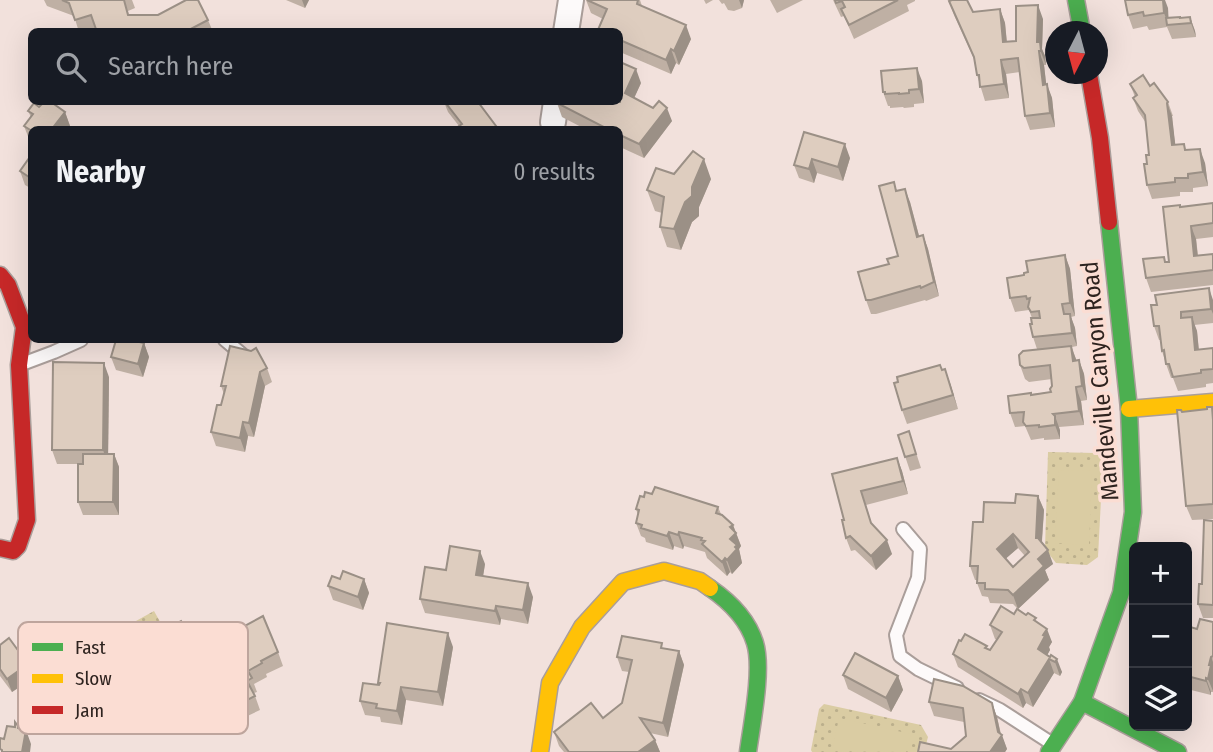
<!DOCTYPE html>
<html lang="en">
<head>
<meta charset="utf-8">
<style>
  :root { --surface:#171b24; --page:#20242c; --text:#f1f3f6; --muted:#9ea1a6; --line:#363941 }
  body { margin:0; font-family:"Fira Sans Condensed",sans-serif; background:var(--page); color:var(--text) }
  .controls { position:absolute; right:21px; bottom:21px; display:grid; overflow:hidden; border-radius:10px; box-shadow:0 7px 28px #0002 }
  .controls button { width:63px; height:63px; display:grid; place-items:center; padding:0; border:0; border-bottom:2px solid var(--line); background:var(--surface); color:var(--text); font:35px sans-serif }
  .compass { position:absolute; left:1045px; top:21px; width:63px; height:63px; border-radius:50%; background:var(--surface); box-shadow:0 7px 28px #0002; rotate:186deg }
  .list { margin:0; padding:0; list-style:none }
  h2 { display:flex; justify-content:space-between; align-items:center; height:91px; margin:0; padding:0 28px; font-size:30px }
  h2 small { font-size:23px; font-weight:400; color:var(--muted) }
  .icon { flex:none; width:38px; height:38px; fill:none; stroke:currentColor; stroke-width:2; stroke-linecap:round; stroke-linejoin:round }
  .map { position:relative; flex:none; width:1213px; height:752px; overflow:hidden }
  .search { position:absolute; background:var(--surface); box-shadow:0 7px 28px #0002; left:28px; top:28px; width:595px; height:77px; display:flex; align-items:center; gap:18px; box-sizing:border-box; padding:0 24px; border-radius:10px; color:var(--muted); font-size:26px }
  .panel { position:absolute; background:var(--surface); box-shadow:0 7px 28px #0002; left:28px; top:126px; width:595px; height:217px; border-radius:10px }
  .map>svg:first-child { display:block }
</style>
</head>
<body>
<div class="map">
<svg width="1213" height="752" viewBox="0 0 1213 752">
  <defs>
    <pattern id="park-dots" width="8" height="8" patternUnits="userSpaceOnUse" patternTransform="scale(1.75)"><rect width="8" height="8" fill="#dacca3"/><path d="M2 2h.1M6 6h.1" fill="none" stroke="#bbaf8c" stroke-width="1.8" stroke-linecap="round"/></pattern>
  </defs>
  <rect width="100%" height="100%" fill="#f2e1dc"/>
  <!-- park -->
  <g fill="url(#park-dots)">
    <path d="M 1048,452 L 1096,453 L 1103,461 L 1098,557 L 1087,565 L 1056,563 L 1045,549 Z"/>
    <path d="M 154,611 L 206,703 L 160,730 L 107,637 Z"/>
    <path d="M 824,704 L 921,725 L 928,737 L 924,752 L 812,752 L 811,750 L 819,709 Z"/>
  </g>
  <!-- pitch -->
  <g fill="#dacca3">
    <path d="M 1059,470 L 1092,471 L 1089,545 L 1055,543 Z"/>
    <path d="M 839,718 L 911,734 L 906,752 L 832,751 Z"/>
  </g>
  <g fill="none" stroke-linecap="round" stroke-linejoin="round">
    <defs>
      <g id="lane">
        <path d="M 225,340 L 244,356"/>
        <path d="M 22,364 L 54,352 L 81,340"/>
        <path d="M 903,529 L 920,549 L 918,578 L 896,635 L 900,656 L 918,669 L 957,688"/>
        <path d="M 979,700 L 1000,710 L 1051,743"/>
      </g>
      <g id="street">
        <path d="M 566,32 L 571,0"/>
        <path d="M 553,122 L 556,102"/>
      </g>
      <g id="fast">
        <path d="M 1076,0 L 1082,32"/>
        <path d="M 710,588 C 729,601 748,620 755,643 C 763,669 752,723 748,752"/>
        <path d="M 1082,702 L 1178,752"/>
        <path d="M 1049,752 L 1082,702 L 1121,593 L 1133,512 L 1129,409 L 1109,222"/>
      </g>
      <g id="slow">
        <path d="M 1129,409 L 1213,402"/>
        <path d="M 540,752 L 550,683 L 582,627 L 623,582 L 664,571 L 700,581 L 710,588"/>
      </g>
      <g id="jam">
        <path d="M 1089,74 L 1100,138 L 1109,222"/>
        <path d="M 0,275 L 8,285 L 24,327 L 19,365 L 27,520 L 18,546 L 13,551 L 0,548"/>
      </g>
    </defs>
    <!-- lane casing -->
    <use href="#lane" stroke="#aa9e9a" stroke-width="16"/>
    <!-- street casing -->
    <use href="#street" stroke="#aa9e9a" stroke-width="28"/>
    <!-- fast casing -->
    <use href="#fast" stroke="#aa9e9a" stroke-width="19"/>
    <!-- slow casing -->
    <use href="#slow" stroke="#aa9e9a" stroke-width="19"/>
    <!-- jam casing -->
    <use href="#jam" stroke="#aa9e9a" stroke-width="19"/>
    <!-- lane -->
    <use href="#lane" stroke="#fdfafa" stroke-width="12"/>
    <!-- street -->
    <use href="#street" stroke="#fdfafa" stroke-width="24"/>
    <!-- fast -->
    <use href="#fast" stroke="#4caf50" stroke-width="16"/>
    <!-- slow -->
    <use href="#slow" stroke="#ffc107" stroke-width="16"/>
    <!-- jam -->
    <use href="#jam" stroke="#c62828" stroke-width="16"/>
  </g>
  <!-- wall -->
  <g fill="#bfb0a4" fill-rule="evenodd">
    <path d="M 44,0 L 132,0 L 135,8 L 128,11 L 129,15 L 208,20 L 213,32 L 97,32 L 96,29 L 87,32 L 79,32 L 74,16 L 47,6 Z"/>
    <path d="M 286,0 L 309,0 L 305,8 Z"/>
    <path d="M 586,0 L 640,0 L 642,6 L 691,39 L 679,65 L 676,63 L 671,74 L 620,52 L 620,32 L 603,19 L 591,13 Z"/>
    <path d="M 704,0 L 713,0 L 706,4 Z"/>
    <path d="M 719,0 L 744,0 L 742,8 L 734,11 L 728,10 L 724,3 L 722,4 Z"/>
    <path d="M 770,0 L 803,0 L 777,13 Z"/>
    <path d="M 833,0 L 915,0 L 915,1 L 907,5 L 909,11 L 854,39 L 844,16 L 841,17 Z"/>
    <path d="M 1125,0 L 1168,8 L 1168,18 L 1190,17 L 1195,31 L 1196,37 L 1172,39 L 1167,27 L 1149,30 L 1147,26 L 1133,29 L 1128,15 Z"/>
    <path d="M 949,1 L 973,12 L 1000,9 L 1005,23 L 1007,42 L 1016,41 L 1043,19 L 1042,49 L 1045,56 L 1046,65 L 1044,65 L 1046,84 L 1052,98 L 1055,127 L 1030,130 L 1025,116 L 1020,72 L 1006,74 L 1009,98 L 985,101 L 977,75 L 975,61 L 954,15 Z"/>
    <path d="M 922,81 L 924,103 L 914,104 L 914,107 L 904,108 L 903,107 L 890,108 L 890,106 L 888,106 L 883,92 Z"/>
    <path d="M 641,83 L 634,98 L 672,121 L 644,158 L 620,147 L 620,130 L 587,130 L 562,117 L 557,103 L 620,102 Z"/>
    <path d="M 1130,84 L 1150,86 L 1168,102 L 1173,116 L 1172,116 L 1175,145 L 1184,144 L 1186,150 L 1205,163 L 1208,186 L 1193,188 L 1193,192 L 1180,192 L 1180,196 L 1152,199 L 1147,185 L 1149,155 L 1146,123 L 1138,111 L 1133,98 L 1135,97 Z"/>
    <path d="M 444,102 L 478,102 L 498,130 L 459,126 L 448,112 Z"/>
    <path d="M 39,107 L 65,112 L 70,126 L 67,130 L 32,130 L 32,141 L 29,139 L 24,126 L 31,117 L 28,111 Z"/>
    <path d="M 804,132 L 850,158 L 843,181 L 817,173 L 814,183 L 799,178 L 794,165 Z"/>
    <path d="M 32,154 L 32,189 L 25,185 L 20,171 Z"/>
    <path d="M 674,174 L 711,179 L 699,207 L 699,216 L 692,222 L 681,250 L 667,247 L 660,227 L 662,213 L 655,211 L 647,190 Z"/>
    <path d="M 897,191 L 910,202 L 919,236 L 923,235 L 928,249 L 939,296 L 926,301 L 925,300 L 876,314 L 871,314 L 866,300 L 889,264 L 898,256 Z"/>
    <path d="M 1213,203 L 1213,237 L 1196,239 L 1198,255 L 1213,254 L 1213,285 L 1151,292 L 1146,278 L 1166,262 L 1169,262 L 1181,207 Z"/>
    <path d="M 1065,255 L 1070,269 L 1075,316 L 1071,317 L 1075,328 L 1077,346 L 1072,347 L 1076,360 L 1079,360 L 1084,374 L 1087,400 L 1081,401 L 1084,425 L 1059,427 L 1060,439 L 1044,440 L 1044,438 L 1031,440 L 1025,426 L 1015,427 L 1010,413 L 1031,394 L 1051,392 L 1052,386 L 1052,379 L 1029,382 L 1025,379 L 1020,365 L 1037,349 L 1033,337 L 1032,318 L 1029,310 L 1015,312 L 1010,298 L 1024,275 Z"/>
    <path d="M 1213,300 L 1213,323 L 1194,325 L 1197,331 L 1199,350 L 1213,348 L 1213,383 L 1206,384 L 1206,387 L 1178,391 L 1173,378 L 1171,378 L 1166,364 L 1162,351 L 1161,340 L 1159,340 L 1154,326 L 1151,305 Z"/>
    <path d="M 144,343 L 149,357 L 143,377 L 116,370 L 111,357 Z"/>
    <path d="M 267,368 L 272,382 L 265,386 L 254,437 L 248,436 L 245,452 L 216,446 L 211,432 L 221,405 L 224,394 L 221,386 Z"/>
    <path d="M 942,370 L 950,383 L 958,409 L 907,424 L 902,410 Z"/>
    <path d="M 109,377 L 108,454 L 114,454 L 119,467 L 119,515 L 83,515 L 78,502 L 78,464 L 57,464 L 52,450 Z"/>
    <path d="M 1213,410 L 1213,519 L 1192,520 L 1186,506 L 1182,412 Z"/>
    <path d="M 909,431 L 921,468 L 910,471 L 898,435 Z"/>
    <path d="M 897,458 L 902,471 L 908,494 L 866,505 L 872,525 L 892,554 L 876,570 L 855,550 L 851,551 L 846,538 L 844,520 L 832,474 Z"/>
    <path d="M 652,494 L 718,507 L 721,514 L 733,525 L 741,546 L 739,549 L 742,563 L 732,574 L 730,572 L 727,576 L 707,558 L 705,552 L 684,546 L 683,549 L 674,546 L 673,550 L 646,542 L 645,538 L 641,536 L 636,523 L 638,515 L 636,509 L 644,497 Z"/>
    <path d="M 1038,496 L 1044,510 L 1042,542 L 1053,564 L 1045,570 L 1049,580 L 1018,609 L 1037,622 L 1052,642 L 1049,647 L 1050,650 L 1047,655 L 1050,657 L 1051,655 L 1062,672 L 1060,676 L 1054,673 L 1033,707 L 1026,703 L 1023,708 L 958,667 L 953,654 L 988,649 L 990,650 L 997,640 L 995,639 L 990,625 L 1014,614 L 1018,609 L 1013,604 L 990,603 L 988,597 L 982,596 L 977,583 L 977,580 L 975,580 L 970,566 L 983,522 L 1015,503 ZM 1018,548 L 1025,556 L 1013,567 L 1006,558 Z"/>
    <path d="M 1213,521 L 1213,618 L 1203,618 L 1198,604 Z"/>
    <path d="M 485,564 L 483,576 L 533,597 L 528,624 L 501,619 L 500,625 L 425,613 L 420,599 L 446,570 Z"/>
    <path d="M 340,579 L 364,579 L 369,593 L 363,610 L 333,600 L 328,586 Z"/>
    <path d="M 1213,622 L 1213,692 L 1211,692 L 1211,695 L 1187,689 L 1187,626 L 1197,629 Z"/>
    <path d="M 168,628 L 190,639 L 195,653 L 182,659 L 173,642 Z"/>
    <path d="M 228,635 L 278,652 L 283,666 L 266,674 L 267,677 L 254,684 L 257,692 L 254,693 L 260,710 L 239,720 L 229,701 L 224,687 L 227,685 L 213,653 L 231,644 Z"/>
    <path d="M 0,645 L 33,678 L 12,692 L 0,676 Z"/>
    <path d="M 453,647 L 443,706 L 406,700 L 402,725 L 381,722 L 380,717 L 365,715 L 360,701 L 378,685 L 378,683 Z"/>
    <path d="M 664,648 L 679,651 L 684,665 L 668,737 L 650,733 L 655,740 L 660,752 L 564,752 L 559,746 L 554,732 L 603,718 L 622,703 L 629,672 L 622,671 L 617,657 Z"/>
    <path d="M 843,675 L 898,676 L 903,690 L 891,712 L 848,689 Z"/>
    <path d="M 929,702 L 992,703 L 997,717 L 1001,734 L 1007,749 L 1005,752 L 918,752 L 951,749 L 966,736 L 964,722 L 934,716 Z"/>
  </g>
  <!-- shaded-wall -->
  <g fill="#9b9086">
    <path d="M 302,0 L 309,0 L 305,8 Z"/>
    <path d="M 739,0 L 744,0 L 742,8 Z"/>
    <path d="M 1162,0 L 1165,0 L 1168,8 L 1169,26 L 1164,13 Z"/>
    <path d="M 1038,5 L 1043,19 L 1042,49 L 1045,56 L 1046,65 L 1037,42 Z"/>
    <path d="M 1000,9 L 1005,23 L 1008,56 L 1003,42 Z"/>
    <path d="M 1190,17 L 1195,31 L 1196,37 L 1191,23 Z"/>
    <path d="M 686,25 L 691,39 L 679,65 L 674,51 Z"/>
    <path d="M 671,49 L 676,63 L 671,74 L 666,60 Z"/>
    <path d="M 1039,51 L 1044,65 L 1048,99 L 1043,85 Z"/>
    <path d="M 1001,60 L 1006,74 L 1009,98 L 1004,84 Z"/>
    <path d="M 917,68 L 922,81 L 924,103 L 919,89 Z"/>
    <path d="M 636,69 L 641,83 L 630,107 L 625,93 Z"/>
    <path d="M 1047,84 L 1052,98 L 1055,127 L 1050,113 Z"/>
    <path d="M 1167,103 L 1172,116 L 1177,159 L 1172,145 Z"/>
    <path d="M 667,108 L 672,121 L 644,158 L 639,144 Z"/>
    <path d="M 65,112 L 70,126 L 67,130 L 51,130 Z"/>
    <path d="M 845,144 L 850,158 L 843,181 L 838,167 Z"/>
    <path d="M 1200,149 L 1205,163 L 1208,186 L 1203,172 Z"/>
    <path d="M 704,159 L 711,179 L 699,207 L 699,216 L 692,222 L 681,250 L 674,229 Z"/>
    <path d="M 812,159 L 817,173 L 814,183 L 809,169 Z"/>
    <path d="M 905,189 L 910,202 L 923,251 L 917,237 Z"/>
    <path d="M 1191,226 L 1196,239 L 1199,270 L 1194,256 Z"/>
    <path d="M 923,235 L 928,249 L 939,296 L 934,282 Z"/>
    <path d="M 1065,255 L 1070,269 L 1075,316 L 1070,303 Z"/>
    <path d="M 1209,288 L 1213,300 L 1213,314 L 1211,309 Z"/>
    <path d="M 1070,314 L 1075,328 L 1077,346 L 1072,333 Z"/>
    <path d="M 1192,317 L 1197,331 L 1200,364 L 1195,350 Z"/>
    <path d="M 144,343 L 149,357 L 143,377 L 138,364 Z"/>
    <path d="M 1071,346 L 1076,359 L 1078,374 L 1073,361 Z"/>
    <path d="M 1079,360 L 1084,374 L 1087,400 L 1082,386 Z"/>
    <path d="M 104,363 L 109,377 L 108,464 L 103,450 Z"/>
    <path d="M 945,369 L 950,383 L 958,409 L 953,395 Z"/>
    <path d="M 260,372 L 265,386 L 254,437 L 249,423 Z"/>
    <path d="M 1076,387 L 1081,401 L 1084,425 L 1079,411 Z"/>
    <path d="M 1055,416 L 1060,430 L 1060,439 L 1055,425 Z"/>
    <path d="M 243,422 L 248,436 L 245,452 L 240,438 Z"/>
    <path d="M 114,454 L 119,467 L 119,515 L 113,502 Z"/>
    <path d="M 897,458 L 902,471 L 908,494 L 903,481 Z"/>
    <path d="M 1038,496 L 1044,510 L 1041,552 L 1036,538 Z"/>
    <path d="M 733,525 L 741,546 L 739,549 L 742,563 L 732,574 L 727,560 L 730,539 L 730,527 Z"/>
    <path d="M 669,532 L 674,546 L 673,550 L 667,536 Z"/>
    <path d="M 679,532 L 684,546 L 683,549 L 678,535 Z"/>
    <path d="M 1013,534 L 1018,548 L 1002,562 L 997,549 Z"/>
    <path d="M 887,540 L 892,554 L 876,570 L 871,556 Z"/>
    <path d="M 1048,550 L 1053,564 L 1045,570 L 1049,580 L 1018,609 L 1013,595 L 1038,559 Z"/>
    <path d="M 480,551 L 485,564 L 481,589 L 476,575 Z"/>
    <path d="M 725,558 L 730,572 L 727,576 L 722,562 Z"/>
    <path d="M 364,579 L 369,593 L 363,610 L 358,597 Z"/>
    <path d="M 528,583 L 533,597 L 528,624 L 523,610 Z"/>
    <path d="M 496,606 L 501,619 L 500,625 L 495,611 Z"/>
    <path d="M 1047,629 L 1052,642 L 1049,647 L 1050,650 L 1043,663 L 1038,649 L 1043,635 Z"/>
    <path d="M 448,633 L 453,647 L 443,706 L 438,692 Z"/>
    <path d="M 679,651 L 684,665 L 668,737 L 663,723 Z"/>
    <path d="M 1211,657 L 1213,662 L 1213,691 L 1208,679 Z"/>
    <path d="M 1049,659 L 1054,673 L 1033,707 L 1028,693 Z"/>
    <path d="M 1057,659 L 1062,672 L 1060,676 L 1055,662 Z"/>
    <path d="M 28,664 L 33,678 L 12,692 L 7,679 Z"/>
    <path d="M 898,676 L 903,690 L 891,712 L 886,698 Z"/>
    <path d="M 1206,678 L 1211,692 L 1211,695 L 1206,681 Z"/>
    <path d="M 401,687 L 406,700 L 402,725 L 397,711 Z"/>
    <path d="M 1021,689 L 1026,703 L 1023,708 L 1018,694 Z"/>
    <path d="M 992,703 L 997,717 L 1001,736 L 1002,735 L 1007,749 L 1005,752 L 990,752 L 998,732 Z"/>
    <path d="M 26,730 L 31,744 L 30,752 L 22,752 Z"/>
    <path d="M 655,740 L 660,752 L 638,752 Z"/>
  </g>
  <!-- building -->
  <g fill="#decdbf" stroke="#9b9086" stroke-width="2" fill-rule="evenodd">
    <path d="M 62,0 L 124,0 L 128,15 L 158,15 L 186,0 L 198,0 L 208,20 L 185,32 L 97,32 L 91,15 L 75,20 L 69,3 Z"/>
    <path d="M 587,0 L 638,0 L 637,4 L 686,25 L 674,51 L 671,49 L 666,60 L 620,40 L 620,32 L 597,32 L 607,9 Z"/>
    <path d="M 835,0 L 898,0 L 849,25 L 841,9 L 845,7 L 842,1 L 836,3 Z"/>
    <path d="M 952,0 L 967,0 L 973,12 L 1000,9 L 1003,42 L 1016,41 L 1016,6 L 1038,5 L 1037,42 L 1040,42 L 1041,51 L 1039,51 L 1043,85 L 1047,84 L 1050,113 L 1025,116 L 1018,58 L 1001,60 L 1004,84 L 980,87 L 979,75 L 977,75 L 974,57 L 949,1 Z"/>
    <path d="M 1125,0 L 1163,0 L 1164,13 L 1144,16 L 1143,12 L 1128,15 Z"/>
    <path d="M 1180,17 L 1180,18 L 1190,17 L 1191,23 L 1167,25 L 1166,18 Z"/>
    <path d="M 620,62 L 636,69 L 625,93 L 653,108 L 659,101 L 667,108 L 639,144 L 620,135 L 620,130 L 607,130 L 604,128 L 604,127 L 557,103 L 558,102 L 620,102 Z"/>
    <path d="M 917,68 L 919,89 L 909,90 L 909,93 L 899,94 L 899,93 L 885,94 L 885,92 L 883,92 L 881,71 Z"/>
    <path d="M 1143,75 L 1150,86 L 1154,83 L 1168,102 L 1167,103 L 1172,145 L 1184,144 L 1185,150 L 1200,149 L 1203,172 L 1188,174 L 1188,178 L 1175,178 L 1175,182 L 1147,185 L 1144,164 L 1147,164 L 1146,155 L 1149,155 L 1145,115 L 1133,98 L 1137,95 L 1130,84 Z"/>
    <path d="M 44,102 L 51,102 L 65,112 L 51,130 L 32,130 L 32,131 L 24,126 L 33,114 L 28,111 L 34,103 L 39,107 Z"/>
    <path d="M 445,102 L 478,102 L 496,126 L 493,128 L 496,130 L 457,130 L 456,128 L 462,124 Z"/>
    <path d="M 804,132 L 845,144 L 838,167 L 812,159 L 809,169 L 794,165 Z"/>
    <path d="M 693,151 L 704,159 L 692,187 L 692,196 L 685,202 L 674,229 L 660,227 L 664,197 L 647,190 L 656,168 L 674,174 Z"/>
    <path d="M 32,154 L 32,179 L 20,171 Z"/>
    <path d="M 894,182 L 896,191 L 905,189 L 917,237 L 923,235 L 934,282 L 921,288 L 920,286 L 871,300 L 866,300 L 858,272 L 889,264 L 887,259 L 898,256 L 879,186 Z"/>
    <path d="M 1213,203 L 1213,223 L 1191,226 L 1194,256 L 1213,254 L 1213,270 L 1146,278 L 1143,259 L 1164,257 L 1165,262 L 1169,262 L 1163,207 L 1180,205 L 1180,207 Z"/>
    <path d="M 1065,255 L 1070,303 L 1062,304 L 1064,314 L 1070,314 L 1072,333 L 1033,337 L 1030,324 L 1032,324 L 1031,318 L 1040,318 L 1039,311 L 1031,312 L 1028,307 L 1030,298 L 1027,299 L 1026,296 L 1010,298 L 1007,278 L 1024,275 L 1024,273 L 1028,272 L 1026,261 Z"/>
    <path d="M 1209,288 L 1211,309 L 1181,312 L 1181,318 L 1192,317 L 1195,350 L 1213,348 L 1213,369 L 1201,370 L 1201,373 L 1173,377 L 1169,364 L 1166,364 L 1164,350 L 1162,351 L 1159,326 L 1154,326 L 1151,305 L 1157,305 L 1155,295 Z"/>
    <path d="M 116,340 L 130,340 L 144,343 L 138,364 L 111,357 Z"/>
    <path d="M 230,346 L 251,351 L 256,348 L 267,368 L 260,372 L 249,423 L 243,422 L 240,438 L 211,432 L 217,405 L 221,405 L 226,386 L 221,386 Z"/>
    <path d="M 1071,346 L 1073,361 L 1079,360 L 1082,386 L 1076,387 L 1079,411 L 1053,414 L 1055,416 L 1055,425 L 1039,427 L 1039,425 L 1026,426 L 1023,422 L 1024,412 L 1010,413 L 1008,396 L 1031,393 L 1031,395 L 1051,392 L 1050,389 L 1052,386 L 1050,365 L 1024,368 L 1020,365 L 1019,355 L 1023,351 Z"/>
    <path d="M 53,362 L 104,363 L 103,450 L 52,450 Z"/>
    <path d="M 940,365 L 942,370 L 945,369 L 953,395 L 902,410 L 894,383 L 898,382 L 897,377 Z"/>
    <path d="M 1207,407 L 1212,407 L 1213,420 L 1213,504 L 1186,506 L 1177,410 L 1181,410 L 1182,412 L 1207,409 Z"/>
    <path d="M 909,431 L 916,454 L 905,457 L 898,435 Z"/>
    <path d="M 83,454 L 114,454 L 113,502 L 78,502 L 78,464 L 83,464 Z"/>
    <path d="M 897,458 L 903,481 L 861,491 L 871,523 L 887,540 L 871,556 L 850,536 L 846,538 L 842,520 L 844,520 L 832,474 Z"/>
    <path d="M 655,487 L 718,507 L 716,513 L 722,515 L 733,525 L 730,527 L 736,533 L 730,539 L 737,545 L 735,547 L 737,549 L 727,560 L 725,558 L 722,562 L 702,544 L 705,541 L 701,540 L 702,538 L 679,532 L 678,535 L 669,532 L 667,536 L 641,528 L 642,525 L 636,523 L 639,510 L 636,509 L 640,496 L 644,497 L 645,492 L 652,494 Z"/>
    <path d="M 1016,494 L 1038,496 L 1036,538 L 1038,538 L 1048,550 L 1038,559 L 1044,566 L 1013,595 L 1008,590 L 985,589 L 985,583 L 977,583 L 978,566 L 970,566 L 973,522 L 983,522 L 984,502 L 1015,503 ZM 1013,534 L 1029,552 L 1013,567 L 997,549 Z"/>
    <path d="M 1204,520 L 1213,521 L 1213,605 L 1198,604 L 1199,584 L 1202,584 Z"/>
    <path d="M 450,546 L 480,551 L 476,575 L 528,583 L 523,610 L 496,606 L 495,611 L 420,599 L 425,567 L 446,570 Z"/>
    <path d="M 343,571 L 364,579 L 358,597 L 328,586 L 332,576 L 340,579 Z"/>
    <path d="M 1001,606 L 1014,614 L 1017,609 L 1026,615 L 1028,613 L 1036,618 L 1034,620 L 1047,629 L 1043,635 L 1045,636 L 1038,649 L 1050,657 L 1051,655 L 1057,659 L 1055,662 L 1049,659 L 1028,693 L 1021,689 L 1018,694 L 953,654 L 959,640 L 961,641 L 965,634 L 987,646 L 985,648 L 990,650 L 1002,632 L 990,625 Z"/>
    <path d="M 263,616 L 278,652 L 261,661 L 262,663 L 248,671 L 252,678 L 247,681 L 255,696 L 234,707 L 224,687 L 228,685 L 213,653 L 232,643 L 228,635 Z"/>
    <path d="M 1200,619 L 1213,622 L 1213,656 L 1211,657 L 1209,665 L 1211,665 L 1208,679 L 1206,678 L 1206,681 L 1187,676 L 1187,626 L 1197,629 Z"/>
    <path d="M 181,621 L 190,639 L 177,646 L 168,628 Z"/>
    <path d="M 387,623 L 448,633 L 438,692 L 401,687 L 397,711 L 376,708 L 377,704 L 360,701 L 363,683 L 379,685 L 380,683 L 378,683 Z"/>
    <path d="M 622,636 L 662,643 L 661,648 L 679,651 L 663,723 L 640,718 L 655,740 L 638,752 L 569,752 L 554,732 L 591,703 L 603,718 L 622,703 L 632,660 L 617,657 Z"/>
    <path d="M 9,638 L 28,664 L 7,679 L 0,669 L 0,645 Z"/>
    <path d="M 855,653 L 898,676 L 886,698 L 843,675 Z"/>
    <path d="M 934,679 L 963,686 L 992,703 L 998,732 L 1002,735 L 990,752 L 918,752 L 920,742 L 951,749 L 966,736 L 963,708 L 929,702 Z"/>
    <path d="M 15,722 L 18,726 L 18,728 L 26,730 L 22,752 L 2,752 L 2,750 L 0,749 L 0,738 L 4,739 L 7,726 L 15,727 Z"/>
  </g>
  <g text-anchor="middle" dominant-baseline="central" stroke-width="7" stroke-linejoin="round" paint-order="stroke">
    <!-- street labels -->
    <g font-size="24" fill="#2e231f" stroke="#fbddd3">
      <text transform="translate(1100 381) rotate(-95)">Mandeville Canyon Road</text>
    </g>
  </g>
  <!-- legend -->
  <rect x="18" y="622" width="230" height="112" rx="10" fill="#fbddd3" stroke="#bea59d" stroke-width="2"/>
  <rect x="32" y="643" width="31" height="8" fill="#4caf50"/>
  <rect x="32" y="674" width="31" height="9" fill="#ffc107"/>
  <rect x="32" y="706" width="31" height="8" fill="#c62828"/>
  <g font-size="19" fill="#2e231f">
    <text x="75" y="654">Fast</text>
    <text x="75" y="685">Slow</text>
    <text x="75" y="717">Jam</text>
  </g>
</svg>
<div class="controls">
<button>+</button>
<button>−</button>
<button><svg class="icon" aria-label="layers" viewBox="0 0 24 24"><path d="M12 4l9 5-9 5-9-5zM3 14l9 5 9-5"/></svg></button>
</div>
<svg class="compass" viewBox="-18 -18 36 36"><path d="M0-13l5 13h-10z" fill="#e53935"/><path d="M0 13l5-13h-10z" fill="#9ea1a6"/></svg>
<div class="search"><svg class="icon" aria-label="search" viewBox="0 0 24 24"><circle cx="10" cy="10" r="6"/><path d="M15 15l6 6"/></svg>Search here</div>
<section class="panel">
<h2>Nearby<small>0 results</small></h2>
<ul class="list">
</ul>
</section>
</div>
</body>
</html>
